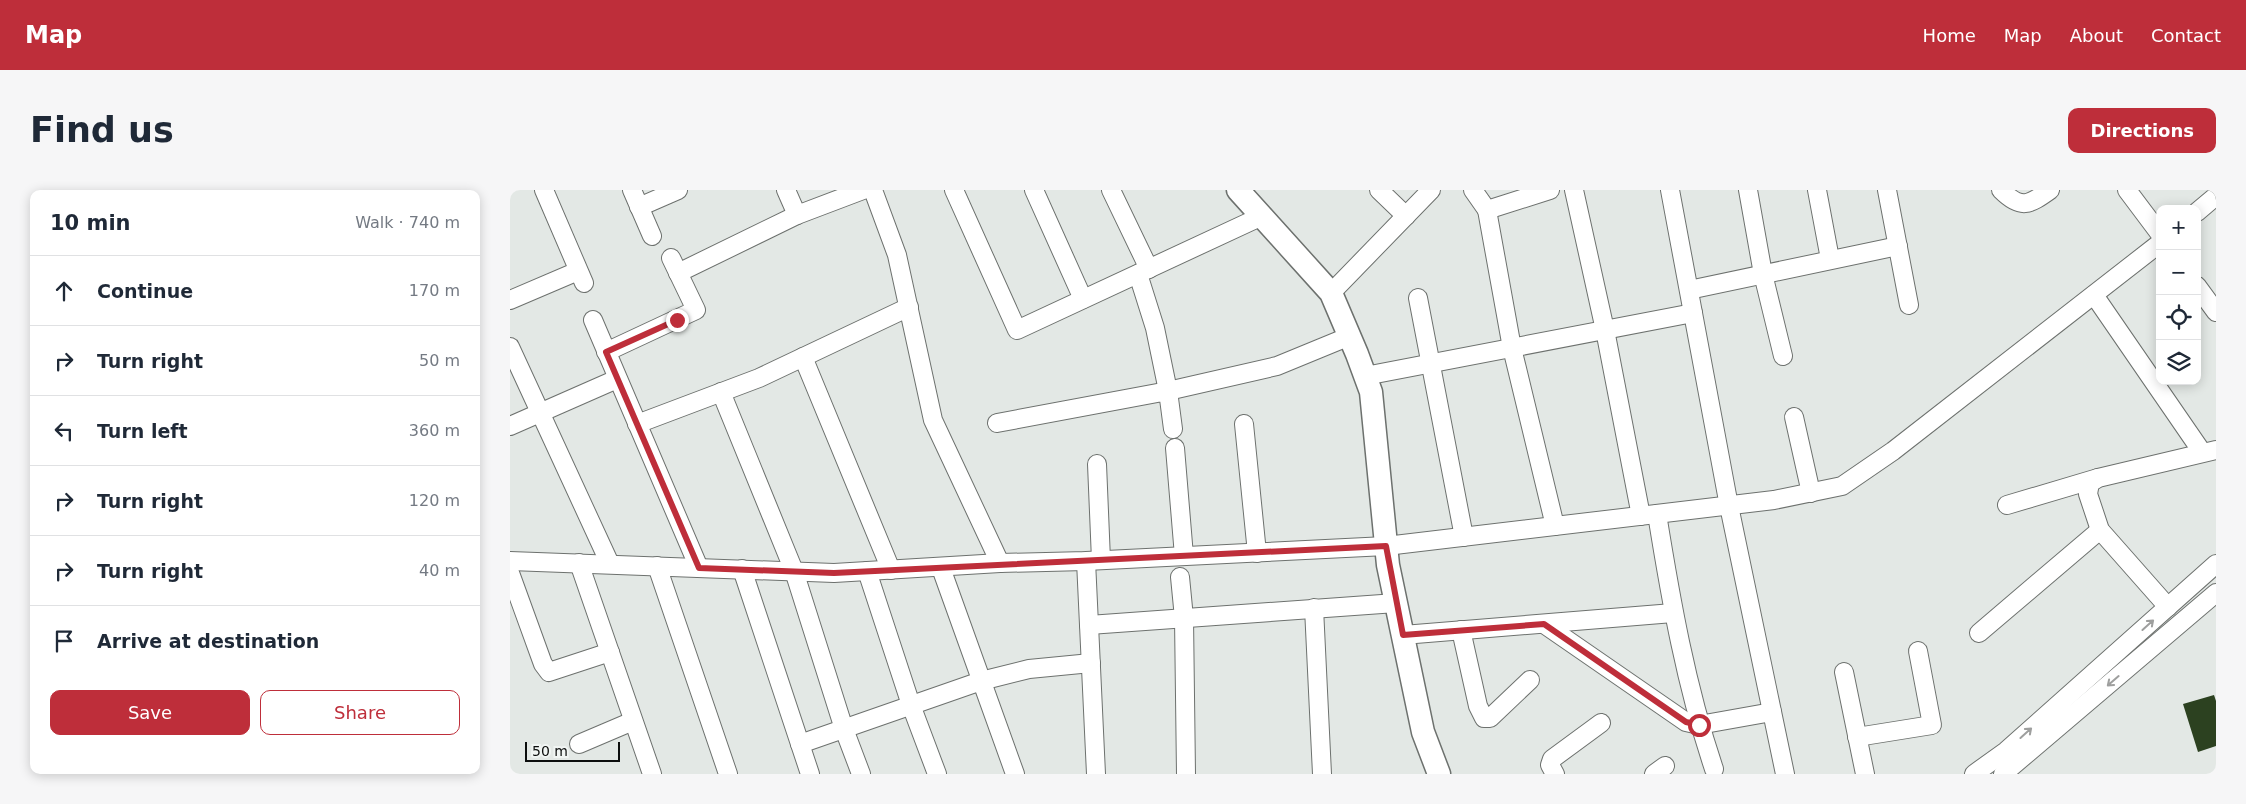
<!DOCTYPE html>
<html lang="en">
<head>
<meta charset="utf-8">
<style>
  :root { --surface:#fff; --page:#f6f6f7; --text:#1f2937; --muted:#747a83; --line:#e0e1e3; --accent:#be2e3a }
  body { margin:0; font-family:"DejaVu Sans",sans-serif; background:var(--page); color:var(--text) }
  .controls { position:absolute; right:15px; top:15px; display:grid; overflow:hidden; border-radius:10px; box-shadow:0 2px 12px #0003 }
  .controls button { width:45px; height:45px; display:grid; place-items:center; padding:0; border:0; border-bottom:1px solid var(--line); background:var(--surface); color:var(--text); font:25px sans-serif }
  .scale { position:absolute; left:15px; bottom:12px; width:95px; box-sizing:border-box; padding-left:5px; border:2px solid #0c0e0d; border-top:0; font-size:14px; line-height:18px; white-space:nowrap; color:#0c0e0d; -webkit-text-stroke:4px #f1f5f3; paint-order:stroke }
  .stop { position:absolute; width:15px; height:15px; margin:-11px; border:4px solid #be2e3a; border-radius:50%; background:#fff }
  .stop.end { background:#be2e3a; border-color:#fff; box-shadow:0 1px 5px #0008 }
  .list { margin:0; padding:0; list-style:none }
  h2 { display:flex; justify-content:space-between; align-items:center; height:65px; margin:0; padding:0 20px; font-size:21px }
  h2 small { font-size:16px; font-weight:400; color:var(--muted) }
  .list li { display:grid; grid-template-columns:32px 1fr auto; gap:15px; align-items:center; box-sizing:border-box; height:70px; padding:0 20px; border-top:1px solid var(--line) }
  .list b { display:block; font-size:19px; white-space:nowrap }
  .list em { font-size:16px; font-style:normal; color:var(--muted) }
  .actions { display:flex; gap:10px; padding:15px 20px }
  .actions a { flex:1; padding:11px 0; border:1px solid var(--accent); border-radius:10px; text-align:center; font-size:18px; color:var(--accent) }
  .actions .main { background:var(--accent); color:#fff }
  .icon { flex:none; width:28px; height:28px; fill:none; stroke:currentColor; stroke-width:2; stroke-linecap:round; stroke-linejoin:round }
  .map { position:relative; flex:none; width:1706px; height:584px; overflow:hidden; border-radius:10px }
  header { display:flex; align-items:center; gap:30px; box-sizing:border-box; height:70px; padding:0 25px; background:var(--accent); color:#fff }
  header strong { font-size:24px }
  nav { display:flex; gap:28px; margin-inline-start:auto; font-size:18px }
  .intro { display:flex; align-items:center; justify-content:space-between; box-sizing:border-box; height:120px; padding:0 30px }
  h1 { margin:0; font-size:35px }
  .button { padding:12px 22px; border-radius:10px; background:var(--accent); color:#fff; font-size:18px; font-weight:700 }
  main { display:flex; gap:30px; padding:0 30px }
  aside { flex:1; background:var(--surface); border-radius:10px; box-shadow:0 2px 12px #0003 }
  .map>svg:first-child { display:block }
</style>
</head>
<body>
<header>
<strong>Map</strong>
<nav><a>Home</a><a>Map</a><a>About</a><a>Contact</a></nav>
</header>
<div class="intro"><h1>Find us</h1><a class="button">Directions</a></div>
<main>
<aside>
<h2>10 min<small>Walk · 740 m</small></h2>
<ul class="list">
<li><svg class="icon" aria-label="ahead" viewBox="0 0 24 24"><path d="M12 20V5M6 11l6-6 6 6"/></svg><div><b>Continue</b></div><em>170 m</em></li>
<li><svg class="icon" aria-label="right" viewBox="0 0 24 24"><path d="M7 20v-9h11M14 6l5 5-5 5"/></svg><div><b>Turn right</b></div><em>50 m</em></li>
<li><svg class="icon" aria-label="left" viewBox="0 0 24 24"><path d="M17 20v-9H6M10 6l-5 5 5 5"/></svg><div><b>Turn left</b></div><em>360 m</em></li>
<li><svg class="icon" aria-label="right" viewBox="0 0 24 24"><path d="M7 20v-9h11M14 6l5 5-5 5"/></svg><div><b>Turn right</b></div><em>120 m</em></li>
<li><svg class="icon" aria-label="right" viewBox="0 0 24 24"><path d="M7 20v-9h11M14 6l5 5-5 5"/></svg><div><b>Turn right</b></div><em>40 m</em></li>
<li><svg class="icon" aria-label="arrive" viewBox="0 0 24 24"><path d="M6 21V4h12l-3 4 3 4H6"/></svg><div><b>Arrive at destination</b></div></li>
</ul>
<div class="actions"><a class="main">Save</a><a>Share</a></div>
</aside>
<div class="map">
<svg width="1706" height="584" viewBox="0 0 1706 584">
  <rect width="100%" height="100%" fill="#e3e8e5"/>
  <!-- building -->
  <path fill="#2c4120" d="M 1704,505 L 1706,511 L 1706,556 L 1688,562 L 1673,514 Z"/>
  <g fill="none" stroke-linecap="round" stroke-linejoin="round">
    <defs>
      <g id="minor">
        <path d="M 34,0 L 74,93"/>
        <path d="M 122,0 L 142,46"/>
        <path d="M 276,0 L 287,25"/>
        <path d="M 363,0 L 387,65 L 423,230 L 490,373"/>
        <path d="M 444,0 L 507,140 L 750,27"/>
        <path d="M 524,0 L 573,109"/>
        <path d="M 601,0 L 639,79"/>
        <path d="M 869,0 L 896,26"/>
        <path d="M 963,0 L 977,20 L 1040,0"/>
        <path d="M 1064,0 L 1095,140 L 1131,326"/>
        <path d="M 1160,0 L 1219,316 L 1275,584"/>
        <path d="M 1238,0 L 1253,84 L 1273,166"/>
        <path d="M 1307,0 L 1320,69"/>
        <path d="M 1377,0 L 1399,115"/>
        <path d="M 1491,0 C 1511,20 1519,15 1540,0"/>
        <path d="M 1617,0 L 1650,44"/>
        <path d="M 129,17 L 168,0"/>
        <path d="M 977,20 L 1002,158 L 1045,336"/>
        <path d="M 1687,22 L 1706,6"/>
        <path d="M 168,83 L 287,25 L 353,0"/>
        <path d="M 628,84 L 645,138 L 658,201 L 767,176 L 840,146"/>
        <path d="M 1687,96 L 1706,122"/>
        <path d="M 1179,100 L 1388,56"/>
        <path d="M 821,103 L 921,0"/>
        <path d="M 1584,105 L 1692,262"/>
        <path d="M 908,108 L 954,347"/>
        <path d="M 0,110 L 68,81"/>
        <path d="M 83,130 L 189,378"/>
        <path d="M 0,157 L 100,374"/>
        <path d="M 96,162 L 186,120 L 161,68"/>
        <path d="M 293,167 L 381,380"/>
        <path d="M 855,186 L 1183,123"/>
        <path d="M 211,202 L 284,381 L 334,539 L 351,584"/>
        <path d="M 1284,227 L 1301,303"/>
        <path d="M 487,233 L 658,201 L 663,239"/>
        <path d="M 127,234 L 249,188 L 399,117"/>
        <path d="M 734,234 L 747,363"/>
        <path d="M 0,236 L 107,189"/>
        <path d="M 665,258 L 674,366"/>
        <path d="M 587,274 L 591,370"/>
        <path d="M 1497,315 L 1588,288"/>
        <path d="M 1147,324 C 1161,411 1176,496 1204,579"/>
        <path d="M 0,371 L 324,383 L 490,373 L 576,371 L 876,356 L 1264,310 L 1332,296 L 1383,261 L 1650,53"/>
        <path d="M 576,371 L 586,584"/>
        <path d="M 69,373 L 142,584"/>
        <path d="M 147,376 L 218,584"/>
        <path d="M 431,378 L 505,584"/>
        <path d="M 232,379 L 300,584"/>
        <path d="M 357,381 L 401,515 L 427,584"/>
        <path d="M 0,383 L 33,474 L 39,482 L 100,462"/>
        <path d="M 670,387 L 674,428 L 676,584"/>
        <path d="M 1658,417 L 1590,340 L 1578,304 L 1580,293 L 1588,288 L 1706,260"/>
        <path d="M 804,418 L 812,584"/>
        <path d="M 1034,434 L 1176,532 L 1189,535 L 1262,522"/>
        <path d="M 579,435 L 886,413"/>
        <path d="M 951,440 L 968,516 L 974,528 L 980,528 L 1020,490"/>
        <path d="M 1469,443 L 1590,340"/>
        <path d="M 893,445 L 1163,423"/>
        <path d="M 1334,482 L 1355,584"/>
        <path d="M 1347,547 L 1422,535 L 1408,461"/>
        <path d="M 69,554 L 123,531"/>
        <path d="M 290,554 L 471,491 L 519,479 L 581,473"/>
        <path d="M 1045,584 L 1040,575 L 1042,569 L 1091,533"/>
        <path d="M 1144,584 L 1155,576"/>
        <path d="M 1464,584 L 1496,561 L 1706,374"/>
        <path d="M 1493,584 L 1706,403"/>
      </g>
      <path id="major" d="M 728,0 L 821,103 L 847,164 L 861,202 L 878,375 L 913,542 L 929,584"/>
    </defs>
    <!-- minor casing -->
    <use href="#minor" stroke="#6d716e" stroke-width="20"/>
    <!-- major casing -->
    <use href="#major" stroke="#6d716e" stroke-width="25"/>
    <!-- minor -->
    <use href="#minor" stroke="#fff" stroke-width="18"/>
    <!-- major -->
    <use href="#major" stroke="#fff" stroke-width="22"/>
  </g>
  <!-- one-way arrows -->
  <defs><path id="oneway-shaft" d="M-6 0H5M1.5-3L5.5 0L1.5 3" fill="none" stroke-width="1.6" stroke-linecap="round" stroke-linejoin="round" transform="scale(1.25)"/></defs>
  <g stroke="#9e9f9e">
    <use href="#oneway-shaft" transform="translate(1638 435) rotate(-42)"/>
    <use href="#oneway-shaft" transform="translate(1603 491) rotate(139)"/>
    <use href="#oneway-shaft" transform="translate(1516 543) rotate(-42)"/>
  </g>
  <g fill="none" stroke-linecap="round" stroke-linejoin="round">
    <!-- route -->
    <path stroke="#be2e3a" stroke-width="6" d="M 167,130 L 96,162 L 189,378 L 324,383 L 876,356 L 893,445 L 1034,434 L 1176,532 L 1189,535"/>
  </g>
</svg>
<div class="controls">
<button>+</button>
<button>−</button>
<button><svg class="icon" aria-label="locate" viewBox="0 0 24 24"><circle cx="12" cy="12" r="6"/><path d="M12 2v4M12 18v4M2 12h4M18 12h4"/></svg></button>
<button><svg class="icon" aria-label="layers" viewBox="0 0 24 24"><path d="M12 4l9 5-9 5-9-5zM3 14l9 5 9-5"/></svg></button>
</div>
<div class="scale">50 m</div>
<div class="stop" style="left:1189px;top:535px"></div>
<div class="stop end" style="left:167px;top:130px"></div>
</div>
</main>
</body>
</html>
